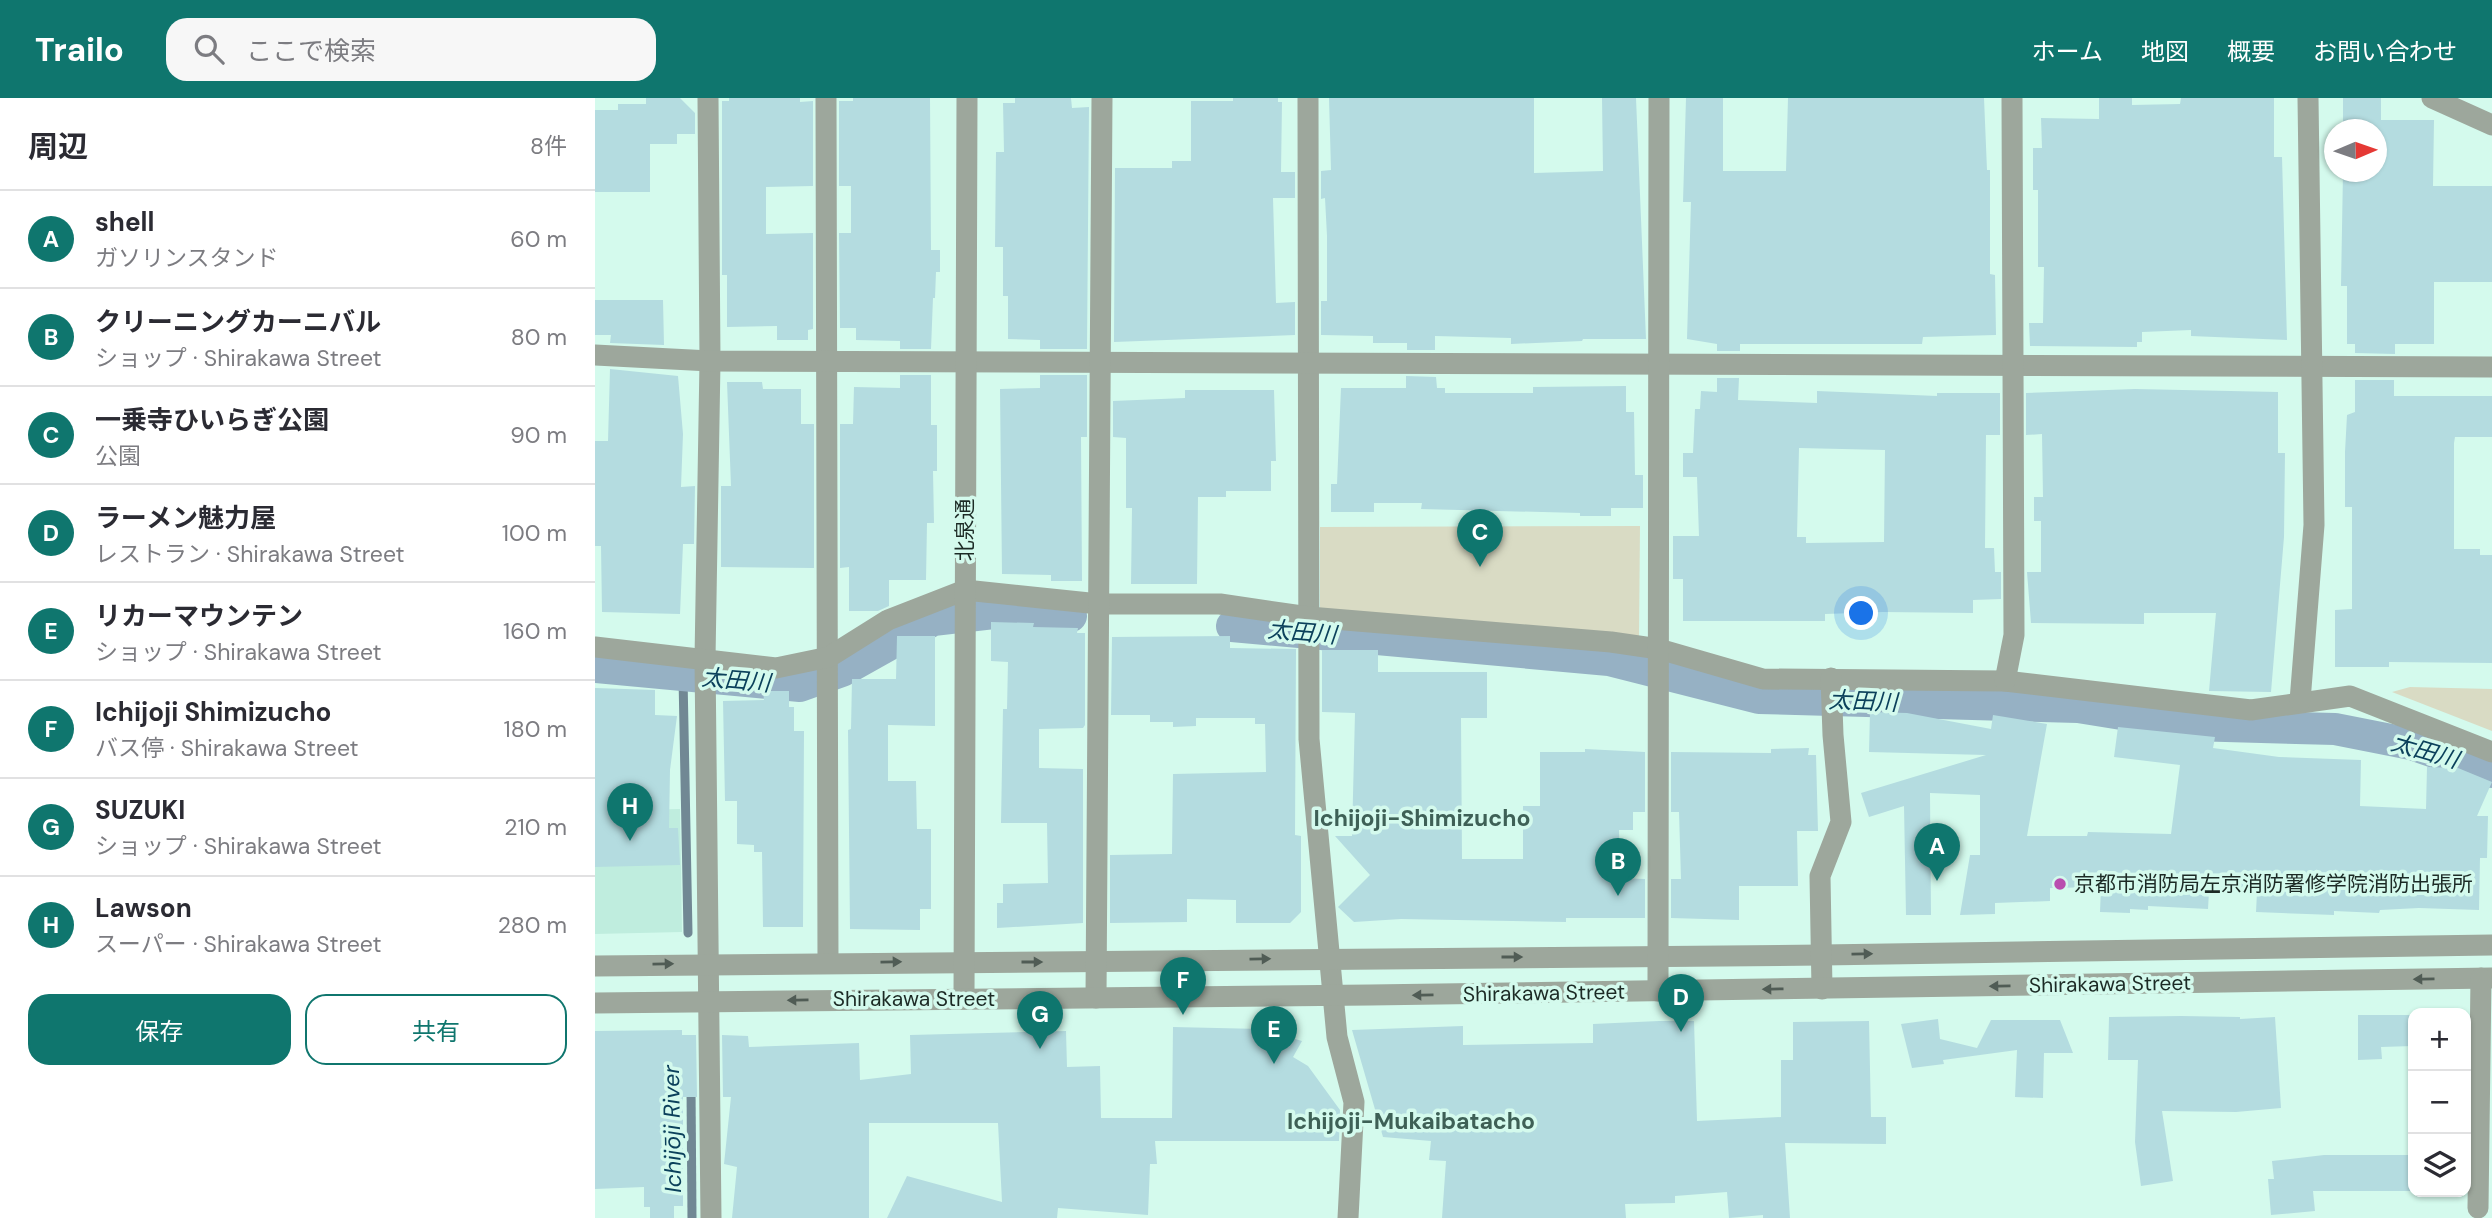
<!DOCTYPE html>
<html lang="ja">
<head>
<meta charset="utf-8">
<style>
  :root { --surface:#fff; --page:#f7f7f7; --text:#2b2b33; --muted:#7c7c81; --line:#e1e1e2; --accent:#0f766e }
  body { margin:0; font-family:"DM Sans","Noto Sans JP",sans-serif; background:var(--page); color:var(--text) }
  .controls { position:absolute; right:21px; bottom:21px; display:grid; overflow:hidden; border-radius:14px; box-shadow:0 2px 5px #0004 }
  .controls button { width:63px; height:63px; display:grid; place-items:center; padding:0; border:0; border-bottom:2px solid var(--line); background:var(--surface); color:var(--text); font:35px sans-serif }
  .compass { position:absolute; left:1729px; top:21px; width:63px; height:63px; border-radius:50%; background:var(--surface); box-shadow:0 2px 5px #0004; rotate:88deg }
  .you { position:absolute; left:1267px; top:516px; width:24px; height:24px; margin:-18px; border:5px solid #fff; border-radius:50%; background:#1a73e8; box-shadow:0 0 0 10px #1a73e833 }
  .badge { display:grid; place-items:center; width:46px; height:46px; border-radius:50%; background:var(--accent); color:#fff; font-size:23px; font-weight:700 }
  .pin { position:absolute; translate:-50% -58px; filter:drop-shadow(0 2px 4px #0008) }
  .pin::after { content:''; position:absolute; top:37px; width:24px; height:21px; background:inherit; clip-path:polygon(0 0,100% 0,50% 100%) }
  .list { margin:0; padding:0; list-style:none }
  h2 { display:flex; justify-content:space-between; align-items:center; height:91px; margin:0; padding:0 28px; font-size:30px }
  h2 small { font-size:23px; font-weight:400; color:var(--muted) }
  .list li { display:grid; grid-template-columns:46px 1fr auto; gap:21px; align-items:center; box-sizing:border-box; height:98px; padding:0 28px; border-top:2px solid var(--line) }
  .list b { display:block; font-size:26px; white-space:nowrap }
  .list p { margin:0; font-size:23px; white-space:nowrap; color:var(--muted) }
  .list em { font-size:23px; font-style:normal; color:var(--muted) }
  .actions { display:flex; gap:14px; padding:21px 28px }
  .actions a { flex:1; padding:16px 0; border:2px solid var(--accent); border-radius:21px; text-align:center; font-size:24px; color:var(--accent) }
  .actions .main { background:var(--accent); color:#fff }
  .icon { flex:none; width:38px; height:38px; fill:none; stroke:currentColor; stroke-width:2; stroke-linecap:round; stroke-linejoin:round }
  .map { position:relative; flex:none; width:1897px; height:1120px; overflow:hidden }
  header { display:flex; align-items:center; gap:42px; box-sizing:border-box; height:98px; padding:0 35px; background:var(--accent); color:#fff }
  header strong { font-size:33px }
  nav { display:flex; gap:38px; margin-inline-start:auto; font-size:24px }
  .search { width:490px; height:63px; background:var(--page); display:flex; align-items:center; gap:18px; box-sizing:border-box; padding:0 24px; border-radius:21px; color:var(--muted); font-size:26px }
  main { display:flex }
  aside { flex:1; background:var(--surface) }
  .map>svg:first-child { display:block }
</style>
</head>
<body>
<header>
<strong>Trailo</strong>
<div class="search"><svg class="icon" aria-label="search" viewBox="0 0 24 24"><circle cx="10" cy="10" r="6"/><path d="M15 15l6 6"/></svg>ここで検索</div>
<nav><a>ホーム</a><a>地図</a><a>概要</a><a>お問い合わせ</a></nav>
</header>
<main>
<aside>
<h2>周辺<small>8件</small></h2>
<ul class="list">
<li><span class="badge">A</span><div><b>shell</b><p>ガソリンスタンド</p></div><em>60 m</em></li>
<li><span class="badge">B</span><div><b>クリーニングカーニバル</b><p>ショップ · Shirakawa Street</p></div><em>80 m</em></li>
<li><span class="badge">C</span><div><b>一乗寺ひいらぎ公園</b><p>公園</p></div><em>90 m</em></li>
<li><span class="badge">D</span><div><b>ラーメン魅力屋</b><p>レストラン · Shirakawa Street</p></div><em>100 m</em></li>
<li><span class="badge">E</span><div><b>リカーマウンテン</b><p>ショップ · Shirakawa Street</p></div><em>160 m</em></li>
<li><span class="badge">F</span><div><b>Ichijoji Shimizucho</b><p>バス停 · Shirakawa Street</p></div><em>180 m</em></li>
<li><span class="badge">G</span><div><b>SUZUKI</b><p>ショップ · Shirakawa Street</p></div><em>210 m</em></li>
<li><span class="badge">H</span><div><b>Lawson</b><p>スーパー · Shirakawa Street</p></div><em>280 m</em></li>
</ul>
<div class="actions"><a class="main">保存</a><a>共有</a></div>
</aside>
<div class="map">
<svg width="1897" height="1120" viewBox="0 0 1897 1120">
  <rect width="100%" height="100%" fill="#d4faed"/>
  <!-- built -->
  <path fill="#bfedde" d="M 85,711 L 87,834 L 0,836 L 0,713 Z"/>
  <!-- green -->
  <g fill="#d9dbc4">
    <path d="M 1045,428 L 1044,540 L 725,510 L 725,429 Z"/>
    <path d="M 1815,589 L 1897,591 L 1897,633 L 1797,594 Z"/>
  </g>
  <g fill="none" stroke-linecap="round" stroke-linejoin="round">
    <!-- stream -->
    <g stroke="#718894" stroke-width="9">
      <path d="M 88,579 L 93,835"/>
      <path d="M 96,989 L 97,1120"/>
    </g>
    <!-- canal -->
    <g stroke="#96b1c4" stroke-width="32">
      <path d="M 637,528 L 1014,562 L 1164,600 L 1483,609 L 1595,627 L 1740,631 L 1816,646 L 1897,674"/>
      <path d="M 0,569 L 205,588 L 247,573 L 338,522 L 416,513 L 476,518"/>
    </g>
  </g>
  <!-- building -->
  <g fill="#b4dce0" fill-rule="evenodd">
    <path d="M 51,0 L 85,0 L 100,15 L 100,36 L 82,36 L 82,46 L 55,46 L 55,94 L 0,94 L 0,12 L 23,12 L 23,6 L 51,6 Z"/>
    <path d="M 134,0 L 205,0 L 205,4 L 218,3 L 218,88 L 171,89 L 171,136 L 218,135 L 218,231 L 213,232 L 213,242 L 182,242 L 182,228 L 132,229 L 132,177 L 127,177 L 127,3 L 134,3 Z"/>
    <path d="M 258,0 L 335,0 L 336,152 L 345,152 L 345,174 L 341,174 L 340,200 L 338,200 L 336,251 L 305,251 L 305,243 L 261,242 L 261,230 L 245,230 L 244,135 L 256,135 L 256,88 L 244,88 L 244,3 L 258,3 Z"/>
    <path d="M 420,0 L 476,0 L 477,10 L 494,9 L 492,251 L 445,251 L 445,242 L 413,241 L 413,198 L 408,198 L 408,149 L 400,149 L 401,54 L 409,54 L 408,5 L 420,5 Z"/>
    <path d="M 638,0 L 683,0 L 683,4 L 687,4 L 686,74 L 700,74 L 700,100 L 678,100 L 681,205 L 700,204 L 700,237 L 519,244 L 520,70 L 577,70 L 577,63 L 596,63 L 596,3 L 638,3 Z"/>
    <path d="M 734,0 L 939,0 L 939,75 L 1008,73 L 1007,0 L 1041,0 L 1051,241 L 988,241 L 987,243 L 916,246 L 916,240 L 840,238 L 840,252 L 812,252 L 812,245 L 778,245 L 778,238 L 726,237 L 726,203 L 732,203 L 732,138 L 730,100 L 726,101 L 726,73 L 736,72 Z"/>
    <path d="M 1091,0 L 1128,0 L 1128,73 L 1191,73 L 1193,0 L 1389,0 L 1392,72 L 1395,72 L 1395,176 L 1400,177 L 1401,237 L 1328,239 L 1327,246 L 1145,246 L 1145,253 L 1122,253 L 1122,246 L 1092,241 L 1096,104 L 1088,104 Z"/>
    <path d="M 1504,0 L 1537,0 L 1537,7 L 1585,6 L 1586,0 L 1679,0 L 1679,59 L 1687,59 L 1692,242 L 1596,238 L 1596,232 L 1547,234 L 1547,244 L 1542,244 L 1542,249 L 1435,248 L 1434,225 L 1448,225 L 1449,169 L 1443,169 L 1443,92 L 1438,92 L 1438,50 L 1447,50 L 1446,20 L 1504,21 Z"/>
    <path d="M 1748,0 L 1786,0 L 1786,22 L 1839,22 L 1838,88 L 1897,88 L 1897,184 L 1839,184 L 1839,246 L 1800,246 L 1800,256 L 1760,255 L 1760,246 L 1752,246 L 1752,188 L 1746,188 L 1748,74 L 1782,74 L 1782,32 L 1748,32 Z"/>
    <path d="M 0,202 L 68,202 L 69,247 L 15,245 L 16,237 L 0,237 Z"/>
    <path d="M 15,271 L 83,278 L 88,336 L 86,389 L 100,388 L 99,446 L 88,446 L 85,516 L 7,514 L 6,448 L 0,448 L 0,343 L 13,343 Z"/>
    <path d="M 305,277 L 336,277 L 336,327 L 342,327 L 342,373 L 338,373 L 339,425 L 332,425 L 331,482 L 294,482 L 294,508 L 283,513 L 254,513 L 254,469 L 245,470 L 245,326 L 258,326 L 259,289 L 305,290 Z"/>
    <path d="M 445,277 L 492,277 L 492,339 L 486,339 L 487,483 L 456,483 L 456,477 L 407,476 L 405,291 L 445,290 Z"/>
    <path d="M 811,278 L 841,279 L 842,290 L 850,290 L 850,295 L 938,295 L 938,289 L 1031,288 L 1031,314 L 1039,314 L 1040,377 L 1048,377 L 1048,410 L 1016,410 L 1016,418 L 985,418 L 985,415 L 826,411 L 827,405 L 779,405 L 779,414 L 736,414 L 736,386 L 742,386 L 746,290 L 811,290 Z"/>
    <path d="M 1122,280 L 1144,280 L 1143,302 L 1222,305 L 1222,293 L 1342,298 L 1342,295 L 1405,295 L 1405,337 L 1391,337 L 1390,450 L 1399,450 L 1400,474 L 1406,474 L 1406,501 L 1378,502 L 1378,515 L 1288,514 L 1230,516 L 1230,523 L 1088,523 L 1088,481 L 1078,481 L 1078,438 L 1104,438 L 1102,379 L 1088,379 L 1088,355 L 1098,355 L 1100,311 L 1105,311 L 1106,293 L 1122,294 ZM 1204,350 L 1290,352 L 1289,444 L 1211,445 L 1211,439 L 1202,439 Z"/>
    <path d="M 1760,282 L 1799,282 L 1799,298 L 1897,298 L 1897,339 L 1860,339 L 1859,345 L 1859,451 L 1885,451 L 1885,457 L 1897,457 L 1897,565 L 1794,564 L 1794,569 L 1740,569 L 1740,512 L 1757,511 L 1757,409 L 1750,409 L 1750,354 L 1752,317 L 1760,314 Z"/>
    <path d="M 132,284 L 167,284 L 168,291 L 206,291 L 206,326 L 219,326 L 219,470 L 126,469 L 126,388 L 136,388 Z"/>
    <path d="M 1540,291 L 1683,294 L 1683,355 L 1690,355 L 1689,439 L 1676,594 L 1614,593 L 1621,515 L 1549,515 L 1549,526 L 1436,525 L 1432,474 L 1446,474 L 1446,423 L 1439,423 L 1439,399 L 1448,399 L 1447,336 L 1431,337 L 1431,295 Z"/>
    <path d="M 590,292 L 679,292 L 681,363 L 676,363 L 676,393 L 631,393 L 631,399 L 603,399 L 602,486 L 536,486 L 537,410 L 531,410 L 531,340 L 518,339 L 518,303 L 590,300 Z"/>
    <path d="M 396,524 L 439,525 L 438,529 L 483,530 L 482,535 L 490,535 L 490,627 L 488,630 L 444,631 L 444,670 L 488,671 L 488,825 L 402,830 L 402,805 L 408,805 L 408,786 L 453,785 L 452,725 L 406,725 L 408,611 L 412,611 L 413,564 L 396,563 Z"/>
    <path d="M 302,538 L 340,538 L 340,628 L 293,627 L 293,683 L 321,683 L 322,731 L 336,731 L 336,811 L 325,811 L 325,832 L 255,831 L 253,632 L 256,631 L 257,581 L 301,581 Z"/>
    <path d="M 635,538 L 635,550 L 701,551 L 700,737 L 706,738 L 706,814 L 695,825 L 641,825 L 641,802 L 592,801 L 592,824 L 515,825 L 515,757 L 577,756 L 578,676 L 671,674 L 670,626 L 660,626 L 660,620 L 601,620 L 601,628 L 578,629 L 578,624 L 555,624 L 555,617 L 516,617 L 517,539 Z"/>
    <path d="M 727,552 L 783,552 L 783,574 L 892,574 L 892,620 L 866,620 L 867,761 L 928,761 L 928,708 L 945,708 L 945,654 L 990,654 L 990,651 L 1050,654 L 1050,714 L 1038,714 L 1038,732 L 1024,732 L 1025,780 L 1050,781 L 1050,820 L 971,820 L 971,824 L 806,821 L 759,824 L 743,809 L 775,777 L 740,738 L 757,738 L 760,615 L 727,614 Z"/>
    <path d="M 0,590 L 60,592 L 60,617 L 82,618 L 75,672 L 74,730 L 83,730 L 85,767 L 0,769 Z"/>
    <path d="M 168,593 L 194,593 L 194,609 L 199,609 L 199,633 L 209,633 L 208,829 L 168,829 L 167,754 L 159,754 L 159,747 L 142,746 L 142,703 L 130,703 L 128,603 L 169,602 Z"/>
    <path d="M 1275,614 L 1312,615 L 1396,631 L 1398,617 L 1452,626 L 1432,738 L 1492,738 L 1493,734 L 1576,736 L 1585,667 L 1519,659 L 1523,629 L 1620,639 L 1618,650 L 1684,659 L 1766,662 L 1765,708 L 1831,711 L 1832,669 L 1863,670 L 1897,684 L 1882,718 L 1893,718 L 1892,760 L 1885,760 L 1884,812 L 1824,810 L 1785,812 L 1784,815 L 1739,813 L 1739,817 L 1661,814 L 1662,794 L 1614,793 L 1613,811 L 1553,808 L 1553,812 L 1535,811 L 1535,815 L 1505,814 L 1506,789 L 1455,790 L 1455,803 L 1400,805 L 1400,816 L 1365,817 L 1375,757 L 1385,757 L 1385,697 L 1335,695 L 1336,817 L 1311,817 L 1309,708 L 1274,719 L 1266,695 L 1391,657 L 1274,654 Z"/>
    <path d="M 1214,650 L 1213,657 L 1221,657 L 1223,733 L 1202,733 L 1203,788 L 1144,788 L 1144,822 L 1076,820 L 1076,781 L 1086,781 L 1084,714 L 1076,714 L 1076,654 L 1176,655 L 1176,651 Z"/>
    <path d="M 1763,917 L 1818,917 L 1818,948 L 1786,949 L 1787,961 L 1763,962 Z"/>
    <path d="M 1586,918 L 1645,919 L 1645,921 L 1680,919 L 1686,1010 L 1641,1014 L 1567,1013 L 1578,1083 L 1546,1088 L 1540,1044 L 1543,962 L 1513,962 L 1514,919 Z"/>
    <path d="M 1343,921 L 1345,941 L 1382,950 L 1396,922 L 1465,922 L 1478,955 L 1449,955 L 1448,1000 L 1420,999 L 1422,952 L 1348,962 L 1349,966 L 1317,970 L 1306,926 Z"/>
    <path d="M 1064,923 L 1099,923 L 1102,1023 L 1186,1019 L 1186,962 L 1198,962 L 1198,924 L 1274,923 L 1276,1019 L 1291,1019 L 1291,1046 L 1190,1045 L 1195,1120 L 1168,1120 L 1168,1117 L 1134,1120 L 1132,1094 L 1080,1098 L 1080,1105 L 1030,1106 L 1031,1120 L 847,1120 L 851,1063 L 834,1062 L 836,1043 L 788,1039 L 757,932 L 868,928 L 868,947 L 998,945 L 998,926 Z"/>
    <path d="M 578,929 L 666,931 L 707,943 L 698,959 L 713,968 L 745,1012 L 744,1043 L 560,1043 L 562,1066 L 555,1066 L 553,1117 L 463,1110 L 462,1120 L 292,1120 L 312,1078 L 407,1104 L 403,1025 L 274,1025 L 274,1120 L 137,1120 L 142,1069 L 129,1066 L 136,999 L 128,999 L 127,937 L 153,938 L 154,949 L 264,945 L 265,982 L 316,976 L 315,937 L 471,933 L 472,969 L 505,968 L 506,1020 L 577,1020 Z"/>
    <path d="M 87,932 L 87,937 L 101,937 L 102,999 L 88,999 L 88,1108 L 79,1108 L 79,1120 L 55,1120 L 55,1109 L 49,1109 L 49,1089 L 0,1091 L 0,933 Z"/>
    <path d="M 1729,1057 L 1818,1057 L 1818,1093 L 1718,1093 L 1720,1113 L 1676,1117 L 1673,1081 L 1679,1081 L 1677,1063 Z"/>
  </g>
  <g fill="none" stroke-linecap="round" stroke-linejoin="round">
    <!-- minor -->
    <g stroke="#9da79c" stroke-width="21">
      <path d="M 113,0 L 115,263 L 110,561 L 116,1120"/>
      <path d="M 231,0 L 233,865"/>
      <path d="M 713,0 L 714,641 L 742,939 L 759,1004 L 753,1120"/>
      <path d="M 1837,0 L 1897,27"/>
      <path d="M 0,257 L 115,263 L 1897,269"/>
      <path d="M 0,549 L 181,570 L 234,559 L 293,522 L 370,492 L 504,506 L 625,506 L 714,519 L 1016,544 L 1064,551 L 1168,581 L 1410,583 L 1656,612 L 1755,598 L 1897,654"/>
      <path d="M 1410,583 L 1419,537 L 1417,0"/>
      <path d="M 1705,603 L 1719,427 L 1713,0"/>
      <path d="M 0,868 L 1227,857 L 1897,847"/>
      <path d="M 1227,891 L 1225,778 L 1246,724 L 1238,637 L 1236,580"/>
      <path d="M 1063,893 L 1064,0"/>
      <path d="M 501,900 L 507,0"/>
      <path d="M 369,901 L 372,0"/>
      <path d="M 0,905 L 775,897 L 1897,880"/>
      <path d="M 1883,1110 L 1886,880"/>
    </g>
  </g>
  <!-- one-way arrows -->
  <defs><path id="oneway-solid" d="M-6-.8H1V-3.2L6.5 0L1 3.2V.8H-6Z" transform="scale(1.75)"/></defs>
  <g fill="#505c55">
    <use href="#oneway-solid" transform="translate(1267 856) rotate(-1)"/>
    <use href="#oneway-solid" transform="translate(917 859)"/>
    <use href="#oneway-solid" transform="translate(665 861) rotate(-1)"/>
    <use href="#oneway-solid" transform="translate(296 864) rotate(-1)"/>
    <use href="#oneway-solid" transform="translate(437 864)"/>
    <use href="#oneway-solid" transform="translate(68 866) rotate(-1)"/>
    <use href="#oneway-solid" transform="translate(1829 881) rotate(179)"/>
    <use href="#oneway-solid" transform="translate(1405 888) rotate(179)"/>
    <use href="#oneway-solid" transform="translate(1178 891) rotate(179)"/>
    <use href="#oneway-solid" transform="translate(828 897) rotate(179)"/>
    <use href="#oneway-solid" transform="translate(203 902) rotate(179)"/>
  </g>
  <!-- markers -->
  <circle fill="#b94eaf" stroke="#d4faed" stroke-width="2.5" cx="1465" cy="786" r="7"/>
  <g text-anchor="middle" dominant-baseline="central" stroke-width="7" stroke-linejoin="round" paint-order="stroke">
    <!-- street labels -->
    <g font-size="21" fill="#1c2a25" stroke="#d4faed">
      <text transform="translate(370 432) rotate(-90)">北泉通</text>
      <text transform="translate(1515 886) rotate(-1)">Shirakawa Street</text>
      <text transform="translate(949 895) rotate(-1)">Shirakawa Street</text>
      <text x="319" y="901">Shirakawa Street</text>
    </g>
    <!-- poi labels -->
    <g font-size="21" fill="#1c2a25" stroke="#d4faed" text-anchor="start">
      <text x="1479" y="786">京都市消防局左京消防署修学院消防出張所</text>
    </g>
    <!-- water labels -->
    <g font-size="23" font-style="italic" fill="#0b405b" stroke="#d4faed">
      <text transform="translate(707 534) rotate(5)">太田川</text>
      <text transform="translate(141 582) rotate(5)">太田川</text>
      <text transform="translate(1268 603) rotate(2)">太田川</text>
      <text transform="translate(1830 653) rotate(16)">太田川</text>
      <text transform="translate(77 1031) rotate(-91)">Ichijōji River</text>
    </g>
    <!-- neighbourhood labels -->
    <g font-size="23" font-weight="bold" fill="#3e6056" stroke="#d4faed">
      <text x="827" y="720">Ichijoji-Shimizucho</text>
      <text x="816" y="1023">Ichijoji-Mukaibatacho</text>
    </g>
  </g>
</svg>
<div class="controls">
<button>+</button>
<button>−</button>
<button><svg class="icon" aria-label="layers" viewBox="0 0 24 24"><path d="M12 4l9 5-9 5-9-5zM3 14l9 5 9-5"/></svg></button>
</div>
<svg class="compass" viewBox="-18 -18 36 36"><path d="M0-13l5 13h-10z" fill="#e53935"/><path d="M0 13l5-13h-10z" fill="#7c7c81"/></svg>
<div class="you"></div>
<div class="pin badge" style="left:1342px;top:783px">A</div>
<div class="pin badge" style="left:1023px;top:798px">B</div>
<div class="pin badge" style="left:885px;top:469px">C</div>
<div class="pin badge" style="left:1086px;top:934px">D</div>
<div class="pin badge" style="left:679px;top:966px">E</div>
<div class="pin badge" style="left:588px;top:917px">F</div>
<div class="pin badge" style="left:445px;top:951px">G</div>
<div class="pin badge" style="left:35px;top:743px">H</div>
</div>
</main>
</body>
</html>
